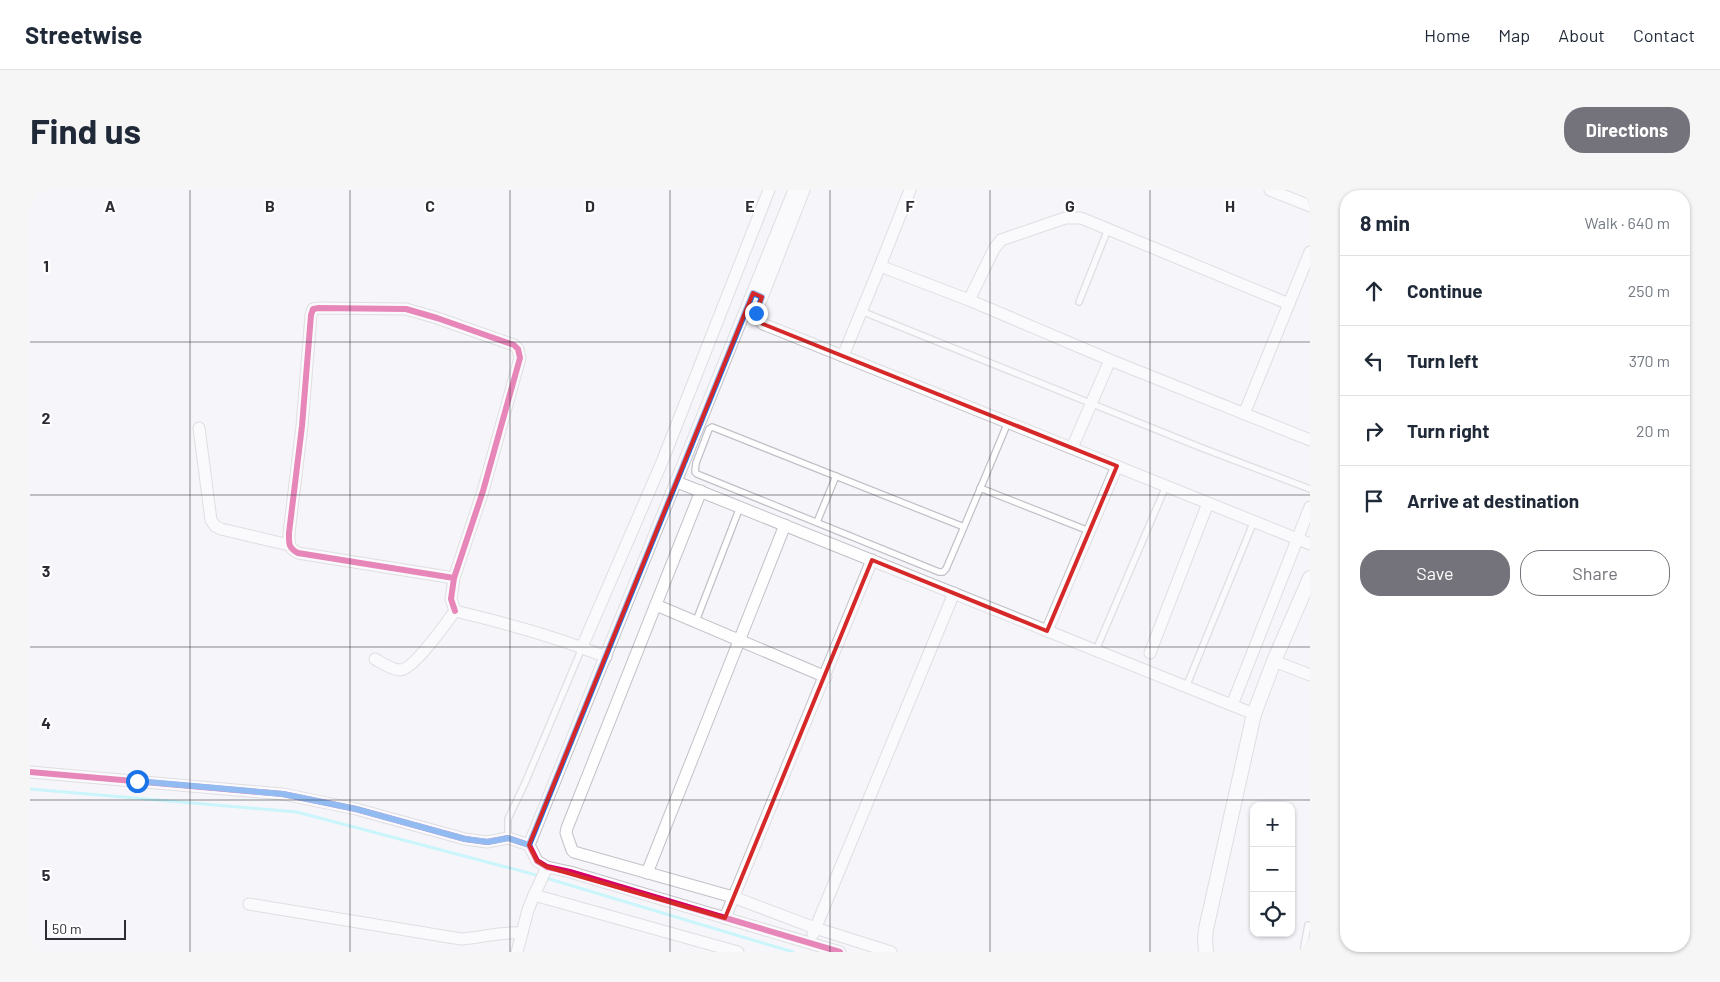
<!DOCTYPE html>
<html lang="en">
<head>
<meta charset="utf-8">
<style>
  :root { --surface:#fff; --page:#f6f6f7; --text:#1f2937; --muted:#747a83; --line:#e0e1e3; --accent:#74727a }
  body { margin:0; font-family:Barlow,sans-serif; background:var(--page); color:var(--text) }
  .controls { position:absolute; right:15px; bottom:15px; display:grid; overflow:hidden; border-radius:10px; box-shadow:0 1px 4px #0004 }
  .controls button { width:45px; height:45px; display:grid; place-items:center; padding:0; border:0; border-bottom:1px solid var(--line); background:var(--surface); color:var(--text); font:25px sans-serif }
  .scale { position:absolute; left:15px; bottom:12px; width:81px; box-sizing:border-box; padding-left:5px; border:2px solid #2e2b35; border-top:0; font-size:14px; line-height:18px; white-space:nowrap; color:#2e2b35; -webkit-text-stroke:4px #fff; paint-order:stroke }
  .stop { position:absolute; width:15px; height:15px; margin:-11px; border:4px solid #1a73e8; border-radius:50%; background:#fff }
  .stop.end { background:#1a73e8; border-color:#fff; box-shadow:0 1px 5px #0008 }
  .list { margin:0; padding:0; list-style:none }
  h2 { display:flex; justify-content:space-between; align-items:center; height:65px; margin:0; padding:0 20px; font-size:21px }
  h2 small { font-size:16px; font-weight:400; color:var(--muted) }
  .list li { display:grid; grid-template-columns:32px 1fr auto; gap:15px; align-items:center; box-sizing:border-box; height:70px; padding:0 20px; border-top:1px solid var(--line) }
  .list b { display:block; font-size:19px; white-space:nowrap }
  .list em { font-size:16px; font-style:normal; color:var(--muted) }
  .actions { display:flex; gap:10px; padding:15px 20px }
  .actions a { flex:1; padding:11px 0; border:1px solid var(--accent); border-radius:20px; text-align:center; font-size:18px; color:var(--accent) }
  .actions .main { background:var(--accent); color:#fff }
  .icon { flex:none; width:28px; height:28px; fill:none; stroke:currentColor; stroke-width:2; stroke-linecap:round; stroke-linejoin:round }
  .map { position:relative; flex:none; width:1280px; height:762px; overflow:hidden; border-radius:20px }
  header { display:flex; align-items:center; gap:30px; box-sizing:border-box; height:70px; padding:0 25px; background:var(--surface); border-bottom:1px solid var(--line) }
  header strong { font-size:24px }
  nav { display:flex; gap:28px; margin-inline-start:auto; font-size:18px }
  .intro { display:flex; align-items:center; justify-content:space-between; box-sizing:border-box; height:120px; padding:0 30px }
  h1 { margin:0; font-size:35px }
  .button { padding:12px 22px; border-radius:20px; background:var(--accent); color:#fff; font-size:18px; font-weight:700 }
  main { display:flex; gap:30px; padding:0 30px }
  aside { flex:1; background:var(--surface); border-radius:20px; box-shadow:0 1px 4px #0004 }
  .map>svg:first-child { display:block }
</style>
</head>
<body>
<header>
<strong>Streetwise</strong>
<nav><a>Home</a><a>Map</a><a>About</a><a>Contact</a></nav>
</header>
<div class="intro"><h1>Find us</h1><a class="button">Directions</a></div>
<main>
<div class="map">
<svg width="1280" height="762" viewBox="0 0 1280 762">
  <rect width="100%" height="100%" fill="#f6f5fa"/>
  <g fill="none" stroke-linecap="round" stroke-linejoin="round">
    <!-- stream -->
    <g stroke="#95f4fc" stroke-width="3">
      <path d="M 0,599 L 267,622 L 510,686"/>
      <path d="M 516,688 L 763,762"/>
    </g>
    <defs>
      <g id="service">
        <path d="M 1049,112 L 1078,39"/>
        <path d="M 831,121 L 1172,258 L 1280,299"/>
        <path d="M 950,298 L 1059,341"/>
        <path d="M 787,332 L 806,286"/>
        <path d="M 934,337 L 682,237 L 679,239 L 666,273 L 665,282 L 667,284 L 909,382 L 913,382 L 916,379 C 937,330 958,281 978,232"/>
        <path d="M 666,431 L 710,317"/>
        <path d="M 1066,460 L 1136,296"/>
        <path d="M 1156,497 L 1224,331"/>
        <path d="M 478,648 L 478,629 L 495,593 L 552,458"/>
        <path d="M 1273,762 L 1278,735"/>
      </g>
      <g id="minor">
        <path d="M 774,0 L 726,123 L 727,128 L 733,134 L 1280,354"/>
        <path d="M 1240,0 L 1280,16"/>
        <path d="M 850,76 L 880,0"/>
        <path d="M 939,110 L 964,59 L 971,50 L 1035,28 L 1051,28 L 1259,114"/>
        <path d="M 813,166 L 850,76 L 939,110 L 1080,170 L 1280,250"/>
        <path d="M 1214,224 L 1280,62"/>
        <path d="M 169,238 L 181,330 L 185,336 L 191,339 L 259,355"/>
        <path d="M 1042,258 L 1080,170"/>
        <path d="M 647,292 L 1224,524"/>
        <path d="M 671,301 L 537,638 L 536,643 L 542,660 L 544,662 L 703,707 L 785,738 L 861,762"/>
        <path d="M 424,388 L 268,363 C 258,358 259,353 259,343 L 272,236 L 281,125 L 283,119 L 289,118 L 376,119 L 407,128 L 484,155 L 488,159 L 490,168 L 453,301 L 424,388 L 421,409 L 425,421"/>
        <path d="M 626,415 L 796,487"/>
        <path d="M 425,421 C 476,433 527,447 576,467"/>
        <path d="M 1017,441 L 1087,276"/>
        <path d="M 552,457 L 632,272 L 739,0"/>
        <path d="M 1120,463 L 1178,313"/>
        <path d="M 345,469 C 352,473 362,480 370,480 C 383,480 417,432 425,421"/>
        <path d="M 1244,471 L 1280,485"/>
        <path d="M 1202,515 L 1280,317"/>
        <path d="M 0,582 L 253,604 L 326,619 L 435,649 L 457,652 L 478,648 L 499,655 L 507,671 L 517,677 L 540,682 L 810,762"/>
        <path d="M 499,655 L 764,0"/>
        <path d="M 517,677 L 504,705 L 708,762"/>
        <path d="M 617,683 L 755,335"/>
        <path d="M 219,714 L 431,749 C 451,748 472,741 492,743"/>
        <path d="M 695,728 L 842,370"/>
        <path d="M 783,744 L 924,403"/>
        <path d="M 487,762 L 498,720 L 504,705"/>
      </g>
      <path id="tertiary" d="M 1176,762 L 1175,749 L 1176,739 L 1224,524 L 1244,471 L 1280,388"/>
    </defs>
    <!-- service casing -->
    <use href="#service" stroke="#c3c1c8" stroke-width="8"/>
    <!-- minor casing -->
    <use href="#minor" stroke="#c3c1c8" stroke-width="13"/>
    <!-- tertiary casing -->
    <use href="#tertiary" stroke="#c3c1c8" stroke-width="16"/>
    <!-- service -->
    <use href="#service" stroke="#fefefe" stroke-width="5.5"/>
    <!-- minor -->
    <use href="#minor" stroke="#fefefe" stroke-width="11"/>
    <!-- tertiary -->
    <use href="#tertiary" stroke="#fefefe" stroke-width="14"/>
    <defs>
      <g id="cycleway">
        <path d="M 424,388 L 268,363 C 258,358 259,353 259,343 L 272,236 L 281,125 L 283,119 L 289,118 L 376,119 L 407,128 L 484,155 L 488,159 L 490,168 L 453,301 L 424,388 L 421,409 L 425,421"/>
        <path d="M 0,582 L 253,604 L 326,619 L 435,649 L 457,652 L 478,648 L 499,655 L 507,671 L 517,677 L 540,682 L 810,762"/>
      </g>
    </defs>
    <!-- cycleway casing -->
    <use href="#cycleway" stroke="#fff" stroke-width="9"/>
    <!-- cycleway -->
    <use href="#cycleway" stroke="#d6006c" stroke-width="6"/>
  </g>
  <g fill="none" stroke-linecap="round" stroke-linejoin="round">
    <!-- route -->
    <path stroke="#1a73e8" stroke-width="6" d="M 107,591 L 253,604 L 326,619 L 435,649 L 458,652 L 478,648 L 499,655 L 723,103 L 732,107 L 726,123"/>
  </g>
  <!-- marked area -->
  <path d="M0 0H1280V762H0ZM 723,103 L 732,107 L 725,126 L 733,134 L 1087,276 L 1017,441 L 842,370 L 695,728 L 517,677 L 507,671 L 499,655 Z" fill="#f6f5fa" fill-opacity=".55" fill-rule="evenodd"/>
  <path fill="none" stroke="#d62828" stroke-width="4" stroke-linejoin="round" d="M 723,103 L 732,107 L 725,126 L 733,134 L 1087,276 L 1017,441 L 842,370 L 695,728 L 517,677 L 507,671 L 499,655 Z"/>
  <!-- grid -->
  <path fill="none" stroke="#2e2b35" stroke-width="1" stroke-opacity="0.55" d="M 160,0 L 160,762M 320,0 L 320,762M 480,0 L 480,762M 640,0 L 640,762M 800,0 L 800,762M 960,0 L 960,762M 1120,0 L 1120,762M 0,152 L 1280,152M 0,305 L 1280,305M 0,457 L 1280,457M 0,610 L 1280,610"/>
  <g font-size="16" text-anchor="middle" font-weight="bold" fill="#2e2b35" stroke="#fff" stroke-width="4.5" stroke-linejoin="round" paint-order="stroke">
    <text x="80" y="22">A</text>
    <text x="240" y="22">B</text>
    <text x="400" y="22">C</text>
    <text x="560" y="22">D</text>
    <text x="720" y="22">E</text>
    <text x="880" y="22">F</text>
    <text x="1040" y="22">G</text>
    <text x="1200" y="22">H</text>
    <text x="16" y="82">1</text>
    <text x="16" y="234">2</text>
    <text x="16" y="387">3</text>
    <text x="16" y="539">4</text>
    <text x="16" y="691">5</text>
  </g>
</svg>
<div class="controls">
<button>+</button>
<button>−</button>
<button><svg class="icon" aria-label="locate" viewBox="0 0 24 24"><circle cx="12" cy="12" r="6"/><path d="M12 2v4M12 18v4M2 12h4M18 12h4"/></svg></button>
</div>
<div class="scale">50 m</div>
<div class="stop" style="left:107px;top:591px"></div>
<div class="stop end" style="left:726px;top:123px"></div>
</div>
<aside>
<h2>8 min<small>Walk · 640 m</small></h2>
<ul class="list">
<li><svg class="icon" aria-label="ahead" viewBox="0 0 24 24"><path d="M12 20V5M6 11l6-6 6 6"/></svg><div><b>Continue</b></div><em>250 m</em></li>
<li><svg class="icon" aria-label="left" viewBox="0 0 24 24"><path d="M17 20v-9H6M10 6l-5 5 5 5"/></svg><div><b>Turn left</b></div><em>370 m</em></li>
<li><svg class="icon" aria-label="right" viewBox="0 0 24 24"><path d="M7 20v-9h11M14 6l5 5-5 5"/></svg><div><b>Turn right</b></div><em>20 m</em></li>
<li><svg class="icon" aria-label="arrive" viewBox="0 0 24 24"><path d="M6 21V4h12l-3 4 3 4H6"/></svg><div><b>Arrive at destination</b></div></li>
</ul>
<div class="actions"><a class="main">Save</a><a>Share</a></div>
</aside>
</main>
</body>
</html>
